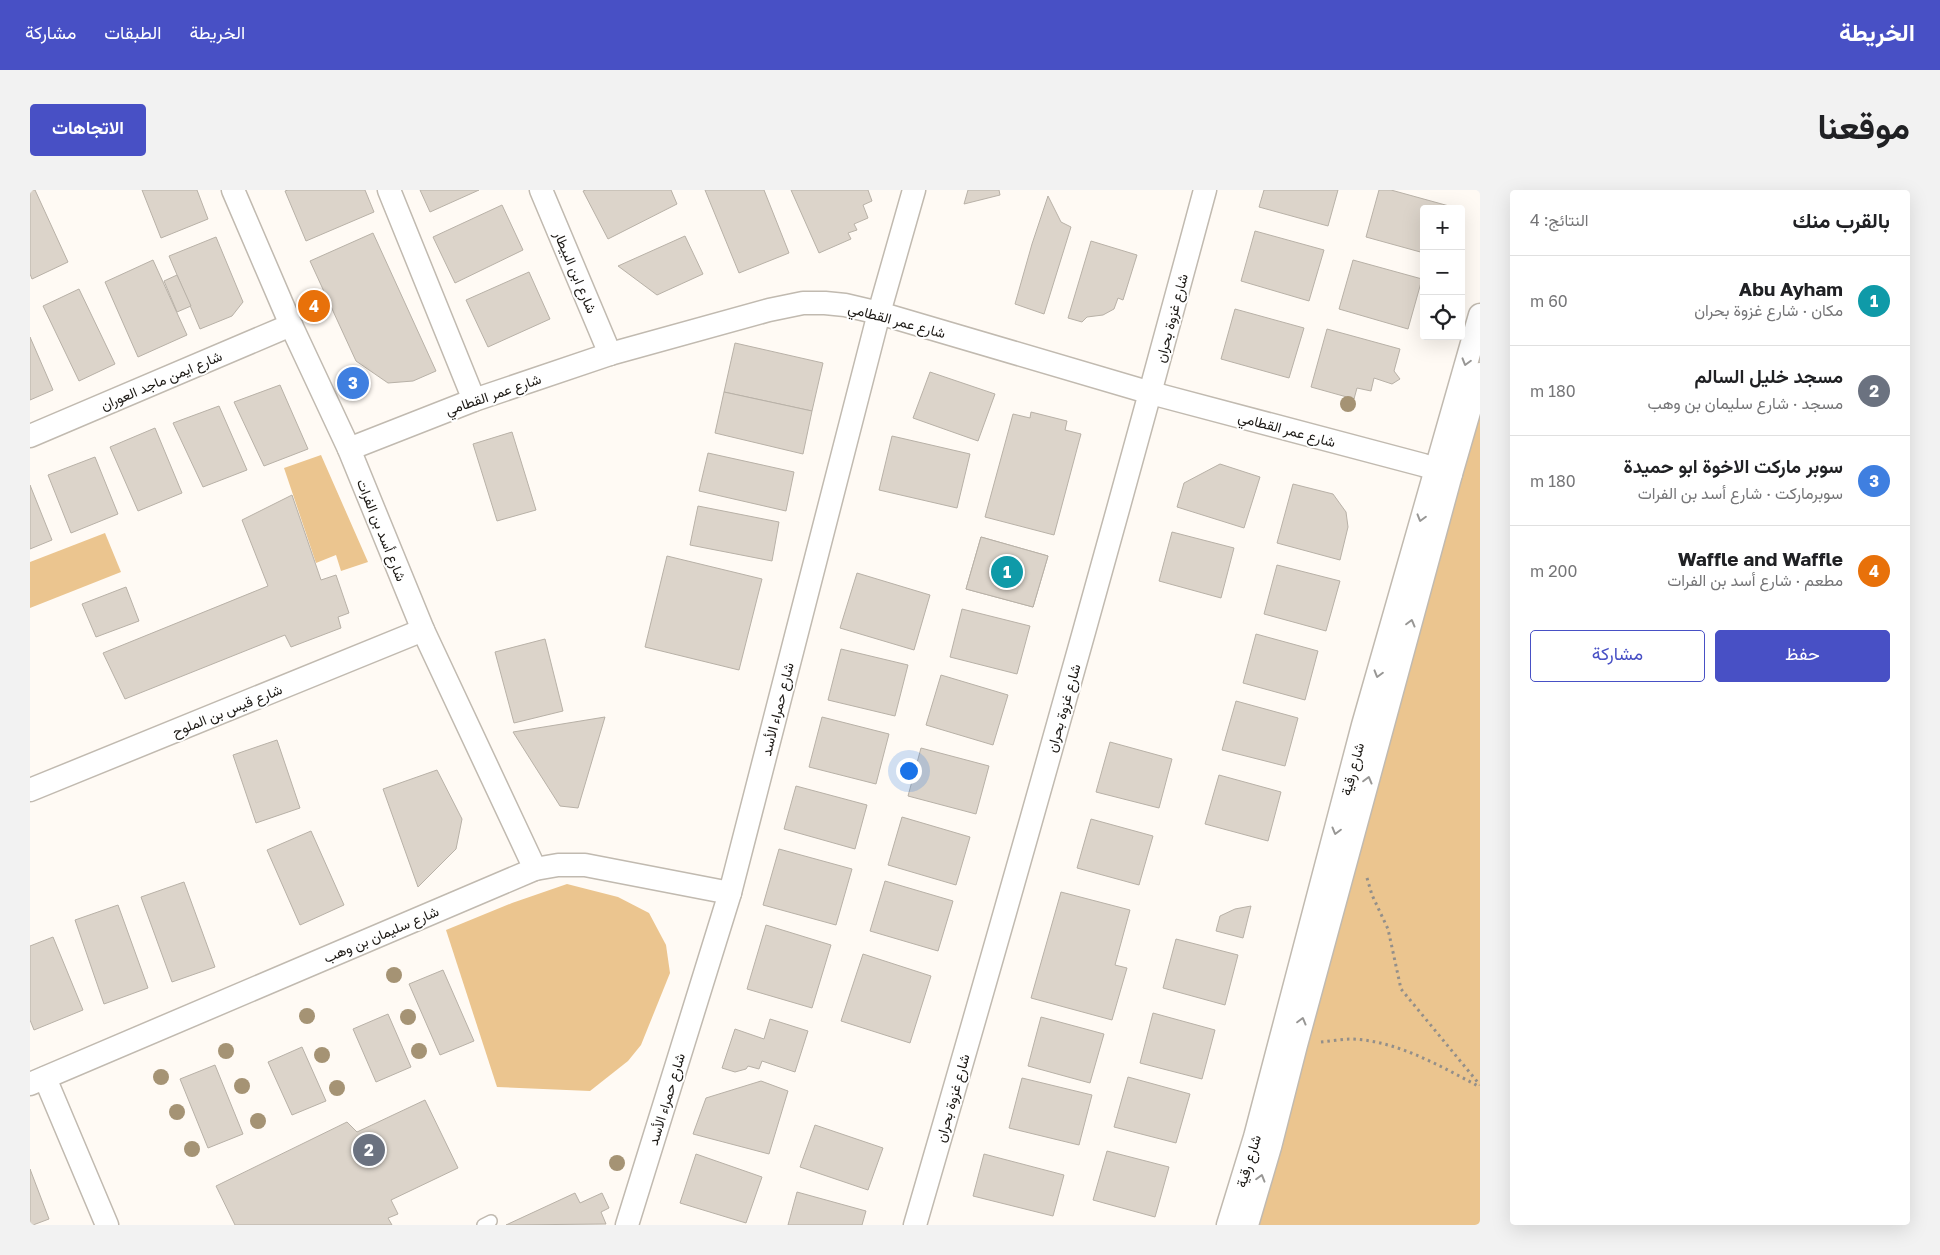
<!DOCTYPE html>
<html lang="ar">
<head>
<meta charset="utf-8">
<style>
  :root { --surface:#fff; --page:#f2f2f2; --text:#202124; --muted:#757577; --line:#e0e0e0; --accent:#4850c5 }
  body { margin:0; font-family:"Golos Text",Vazirmatn,sans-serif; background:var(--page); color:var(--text); direction:rtl }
  .controls { position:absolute; right:15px; top:15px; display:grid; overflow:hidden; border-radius:5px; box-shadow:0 5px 20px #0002 }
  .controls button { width:45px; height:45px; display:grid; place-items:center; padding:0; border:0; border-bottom:1px solid var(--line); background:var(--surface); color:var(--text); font:25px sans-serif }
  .you { position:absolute; left:878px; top:580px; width:18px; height:18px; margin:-12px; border:4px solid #fff; border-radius:50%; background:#1a73e8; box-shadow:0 0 0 8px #1a73e833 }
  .badge { display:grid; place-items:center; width:32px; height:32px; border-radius:50%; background:var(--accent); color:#fff; font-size:16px; font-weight:700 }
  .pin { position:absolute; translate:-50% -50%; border:2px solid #fff; box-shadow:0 1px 5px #0006 }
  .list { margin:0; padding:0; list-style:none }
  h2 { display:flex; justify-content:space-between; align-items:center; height:65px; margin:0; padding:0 20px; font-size:21px }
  h2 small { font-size:16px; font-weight:400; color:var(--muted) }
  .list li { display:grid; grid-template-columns:32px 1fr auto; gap:15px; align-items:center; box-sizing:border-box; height:90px; padding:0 20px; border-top:1px solid var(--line) }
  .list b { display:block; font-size:19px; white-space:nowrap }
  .list p { margin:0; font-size:16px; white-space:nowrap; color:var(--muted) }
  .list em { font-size:16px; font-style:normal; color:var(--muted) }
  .actions { display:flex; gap:10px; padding:15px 20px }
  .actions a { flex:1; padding:11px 0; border:1px solid var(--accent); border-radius:5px; text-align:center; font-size:18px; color:var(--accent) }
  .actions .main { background:var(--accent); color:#fff }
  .icon { flex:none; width:28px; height:28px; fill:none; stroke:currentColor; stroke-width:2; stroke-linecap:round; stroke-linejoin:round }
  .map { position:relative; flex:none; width:1450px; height:1035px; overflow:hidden; direction:ltr; border-radius:5px }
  header { display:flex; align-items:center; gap:30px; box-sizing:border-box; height:70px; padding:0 25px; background:var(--accent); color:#fff }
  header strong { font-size:24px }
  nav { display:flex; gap:28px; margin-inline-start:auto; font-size:18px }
  .intro { display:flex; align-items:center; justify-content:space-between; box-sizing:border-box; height:120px; padding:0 30px }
  h1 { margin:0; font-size:35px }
  .button { padding:12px 22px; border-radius:5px; background:var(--accent); color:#fff; font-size:18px; font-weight:700 }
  main { display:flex; gap:30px; padding:0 30px }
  aside { flex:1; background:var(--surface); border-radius:5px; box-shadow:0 5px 20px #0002 }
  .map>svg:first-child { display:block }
</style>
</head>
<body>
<header>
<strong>الخريطة</strong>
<nav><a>الخريطة</a><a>الطبقات</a><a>مشاركة</a></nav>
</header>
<div class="intro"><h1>موقعنا</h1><a class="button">الاتجاهات</a></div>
<main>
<aside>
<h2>بالقرب منك<small>النتائج: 4</small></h2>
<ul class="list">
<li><span class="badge" style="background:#0f9aa8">1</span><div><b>Abu Ayham</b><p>مكان · شارع غزوة بحران</p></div><em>60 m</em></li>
<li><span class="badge" style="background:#6b7280">2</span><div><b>مسجد خليل السالم</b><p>مسجد · شارع سليمان بن وهب</p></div><em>180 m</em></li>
<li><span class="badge" style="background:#3f7fe0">3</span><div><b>سوبر ماركت الاخوة ابو حميدة</b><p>سوبرماركت · شارع أسد بن الفرات</p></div><em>180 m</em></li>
<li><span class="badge" style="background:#e8710a">4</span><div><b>Waffle and Waffle</b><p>مطعم · شارع أسد بن الفرات</p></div><em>200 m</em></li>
</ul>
<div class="actions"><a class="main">حفظ</a><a>مشاركة</a></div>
</aside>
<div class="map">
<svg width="1450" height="1035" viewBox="0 0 1450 1035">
  <rect width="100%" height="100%" fill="#fffaf4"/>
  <!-- green -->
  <g fill="#ebc58f">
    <path d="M 1450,212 L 1450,1035 L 1225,1035 Z"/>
    <path d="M 291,265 L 338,372 L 311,381 L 306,365 L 286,373 L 254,278 Z"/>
    <path d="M 75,343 L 91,382 L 0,418 L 0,372 Z"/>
    <path d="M 537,694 L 588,707 L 619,723 L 636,755 L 640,783 L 611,855 L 598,871 L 560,901 L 467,897 L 416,740 L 482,713 Z"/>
  </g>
  <!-- building -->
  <g fill="#dcd4ca" stroke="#b8b1a7">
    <path d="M 0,0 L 5,0 L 38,72 L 2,89 L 0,84 Z"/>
    <path d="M 112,0 L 167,0 L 178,29 L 131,48 Z"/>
    <path d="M 258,0 L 335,0 L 344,22 L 276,51 L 255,1 Z"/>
    <path d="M 390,0 L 449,0 L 400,22 Z"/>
    <path d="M 556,0 L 641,0 L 647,14 L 578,49 L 553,1 Z"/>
    <path d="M 675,0 L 734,0 L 759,63 L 709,83 Z"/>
    <path d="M 761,0 L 838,0 L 842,11 L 833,15 L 838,28 L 824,34 L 827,40 L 818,43 L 821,49 L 789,63 Z"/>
    <path d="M 938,0 L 969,0 L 970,5 L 934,14 Z"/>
    <path d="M 1234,0 L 1308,0 L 1298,36 L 1229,17 Z"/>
    <path d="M 1349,0 L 1361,0 L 1419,16 L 1418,19 L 1394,19 L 1394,63 L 1336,47 Z"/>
    <path d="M 1018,6 L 1031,32 L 1041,37 L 1014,124 L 985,114 L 1002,54 Z"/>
    <path d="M 472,15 L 493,60 L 425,93 L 403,47 Z"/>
    <path d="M 1225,41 L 1294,60 L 1279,111 L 1211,91 Z"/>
    <path d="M 343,43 L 406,181 L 383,191 L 358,193 L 326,171 L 280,71 Z"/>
    <path d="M 655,46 L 673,84 L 627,105 L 588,76 Z"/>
    <path d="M 186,47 L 213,112 L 202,126 L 170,139 L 139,66 Z"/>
    <path d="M 1061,51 L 1107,65 L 1093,110 L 1088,108 L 1084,119 L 1073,125 L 1057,127 L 1052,132 L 1038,128 Z"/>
    <path d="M 123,70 L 157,145 L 108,167 L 75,92 Z"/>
    <path d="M 1323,70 L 1392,89 L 1378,139 L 1309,119 Z"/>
    <path d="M 499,82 L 520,129 L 458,157 L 436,110 Z"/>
    <path d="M 147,85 L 161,116 L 147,122 L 134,91 Z"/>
    <path d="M 49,99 L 85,174 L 49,191 L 13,116 Z"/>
    <path d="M 1205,119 L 1274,138 L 1259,188 L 1191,169 Z"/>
    <path d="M 1297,139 L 1370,159 L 1364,181 L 1370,189 L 1362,194 L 1344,188 L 1341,201 L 1327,198 L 1324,209 L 1281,197 Z"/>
    <path d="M 0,147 L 23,200 L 0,210 Z"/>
    <path d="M 705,153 L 793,173 L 782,221 L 694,202 Z"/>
    <path d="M 900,182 L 965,204 L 948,251 L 883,228 Z"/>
    <path d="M 250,195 L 278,259 L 234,276 L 204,212 Z"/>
    <path d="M 694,202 L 782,221 L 773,264 L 685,243 Z"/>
    <path d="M 189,216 L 217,280 L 173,297 L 143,233 Z"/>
    <path d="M 1001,222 L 1037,231 L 1035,240 L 1051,244 L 1024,345 L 955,327 L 983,224 L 1000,228 Z"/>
    <path d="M 125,238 L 152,303 L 108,321 L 80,257 Z"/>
    <path d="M 482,242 L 506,320 L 467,331 L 443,254 Z"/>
    <path d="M 862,246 L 940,264 L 927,318 L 849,300 Z"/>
    <path d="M 678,263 L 764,282 L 756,321 L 669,301 Z"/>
    <path d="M 65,267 L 88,324 L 41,343 L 18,285 Z"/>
    <path d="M 1190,274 L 1230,287 L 1214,338 L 1147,317 L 1154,293 Z"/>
    <path d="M 1263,294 L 1303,304 L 1316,322 L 1318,337 L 1310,370 L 1247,353 Z"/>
    <path d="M 0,295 L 22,350 L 0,359 Z"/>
    <path d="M 262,305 L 291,390 L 306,385 L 319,423 L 308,427 L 311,438 L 261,457 L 255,445 L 95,509 L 73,463 L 238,396 L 212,330 Z"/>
    <path d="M 668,316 L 749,332 L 742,371 L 660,355 Z"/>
    <path d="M 1142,342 L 1204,358 L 1191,408 L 1129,391 Z"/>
    <path d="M 951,347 L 1018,366 L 1003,417 L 936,399 Z"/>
    <path d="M 951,347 L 1018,366 L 1003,417 L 936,399 Z"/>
    <path d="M 637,366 L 732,389 L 709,480 L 615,457 Z"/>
    <path d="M 1247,375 L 1310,391 L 1296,441 L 1234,424 Z"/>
    <path d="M 827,383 L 900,405 L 884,460 L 810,438 Z"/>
    <path d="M 96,397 L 109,431 L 66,447 L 52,414 Z"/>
    <path d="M 932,419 L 1000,436 L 987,484 L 920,467 Z"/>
    <path d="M 1226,444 L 1288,461 L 1275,510 L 1213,493 Z"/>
    <path d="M 515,449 L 533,521 L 484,533 L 465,462 Z"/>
    <path d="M 811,459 L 878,475 L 865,526 L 798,510 Z"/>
    <path d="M 911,485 L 978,505 L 963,555 L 896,535 Z"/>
    <path d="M 1206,511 L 1268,528 L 1255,576 L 1192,560 Z"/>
    <path d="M 575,527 L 548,618 L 530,616 L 483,542 Z"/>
    <path d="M 792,527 L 859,544 L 846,594 L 779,577 Z"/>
    <path d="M 247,550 L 270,618 L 226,633 L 203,565 Z"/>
    <path d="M 1080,552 L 1142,569 L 1129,618 L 1066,602 Z"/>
    <path d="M 891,558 L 959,576 L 946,624 L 878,606 Z"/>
    <path d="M 407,580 L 432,629 L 426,659 L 388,697 L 353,599 Z"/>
    <path d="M 1189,585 L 1251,602 L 1238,651 L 1175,634 Z"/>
    <path d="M 766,596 L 837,615 L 825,659 L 754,639 Z"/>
    <path d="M 872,627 L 940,647 L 926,695 L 858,675 Z"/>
    <path d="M 1061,629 L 1123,646 L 1109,695 L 1047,678 Z"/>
    <path d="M 281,641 L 314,715 L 270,735 L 237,660 Z"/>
    <path d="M 749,659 L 822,679 L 806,735 L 733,715 Z"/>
    <path d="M 855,691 L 923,711 L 908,761 L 840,741 Z"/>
    <path d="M 154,692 L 185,777 L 142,792 L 111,707 Z"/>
    <path d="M 1031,702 L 1100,720 L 1085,775 L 1097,778 L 1082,830 L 1001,808 Z"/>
    <path d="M 88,715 L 118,798 L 74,814 L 45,730 Z"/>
    <path d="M 1221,716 L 1213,748 L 1186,741 L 1190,726 L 1205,719 Z"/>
    <path d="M 736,735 L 801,755 L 782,818 L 717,799 Z"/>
    <path d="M 23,747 L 53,820 L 4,840 L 0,830 L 0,756 Z"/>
    <path d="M 1146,749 L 1208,765 L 1195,815 L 1133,798 Z"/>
    <path d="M 833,764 L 901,786 L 880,853 L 811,831 Z"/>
    <path d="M 413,780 L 444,851 L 410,865 L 379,794 Z"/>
    <path d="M 1123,823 L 1185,840 L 1172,889 L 1110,873 Z"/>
    <path d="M 358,824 L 381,877 L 346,892 L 323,839 Z"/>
    <path d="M 1011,827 L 1074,844 L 1060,893 L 998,876 Z"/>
    <path d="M 740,829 L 778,841 L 765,882 L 732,871 L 729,879 L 718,876 L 716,879 L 705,882 L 692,878 L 705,839 L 734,849 Z"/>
    <path d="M 272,857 L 296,911 L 262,925 L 238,872 Z"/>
    <path d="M 185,875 L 213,944 L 178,958 L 150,889 Z"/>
    <path d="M 1098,887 L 1160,904 L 1146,953 L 1084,937 Z"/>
    <path d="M 992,888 L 1062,905 L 1049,955 L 979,938 Z"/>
    <path d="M 731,891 L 758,901 L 739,964 L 663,944 L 676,908 Z"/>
    <path d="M 395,910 L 428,978 L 361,1010 L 368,1024 L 358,1028 L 362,1035 L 205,1035 L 186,996 L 317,932 L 327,942 Z"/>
    <path d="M 785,935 L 853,958 L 838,1000 L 770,977 Z"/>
    <path d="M 1077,961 L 1139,977 L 1125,1027 L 1063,1010 Z"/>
    <path d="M 666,964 L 732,987 L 716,1033 L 650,1013 Z"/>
    <path d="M 954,964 L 1034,985 L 1023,1026 L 943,1006 Z"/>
    <path d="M 0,979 L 19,1029 L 3,1035 L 0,1035 Z"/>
    <path d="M 767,1002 L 836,1021 L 832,1035 L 758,1035 Z"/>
    <path d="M 545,1003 L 550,1013 L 572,1003 L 579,1018 L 571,1022 L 576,1034 L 476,1035 Z"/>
  </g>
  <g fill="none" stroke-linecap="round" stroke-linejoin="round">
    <defs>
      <path id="service" d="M 453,1035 L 461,1031"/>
      <g id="minor">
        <path d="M 203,0 L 261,135 L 319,259 L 393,440 L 505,679"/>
        <path d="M 359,0 L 444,210"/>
        <path d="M 511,0 L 580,164"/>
        <path d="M 0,246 L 261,135"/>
        <path d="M 319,259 L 444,210 L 580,164 L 739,120 L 773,113 L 795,113 L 815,115 L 849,123 L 1121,203 L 1393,275 L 1421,284"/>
        <path d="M 0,600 L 393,440"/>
        <path d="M 15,888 L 77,1035"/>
        <path d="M 0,894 L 505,679 L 528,675 L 555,675 L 700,703"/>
        <path d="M 597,1035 L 700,703 L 849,123 L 884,0"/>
        <path d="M 885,1035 C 985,691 1082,346 1175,0"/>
        <path d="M 1198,1035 L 1225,947 L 1333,535 L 1450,125"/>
        <path d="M 1217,1035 L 1240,957 L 1266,855 L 1421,284 L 1450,184"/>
      </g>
    </defs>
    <!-- service casing -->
    <use href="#service" stroke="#c1bab0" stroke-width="14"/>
    <!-- minor casing -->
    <use href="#minor" stroke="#c1bab0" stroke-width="25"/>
    <!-- path -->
    <g stroke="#938f8a" stroke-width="3" stroke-dasharray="2.5 4" stroke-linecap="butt">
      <path d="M 1337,688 L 1342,705 L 1358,739 L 1371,799 L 1450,895"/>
      <path d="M 1291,852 C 1301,851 1312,849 1322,849 C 1368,851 1410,876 1450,897"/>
    </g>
    <!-- service -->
    <use href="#service" stroke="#fff" stroke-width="11"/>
    <!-- minor -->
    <use href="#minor" stroke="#fff" stroke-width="22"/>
  </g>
  <!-- trees -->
  <g fill="#a59374">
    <circle cx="1318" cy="214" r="8"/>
    <circle cx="364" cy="785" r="8"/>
    <circle cx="277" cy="826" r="8"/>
    <circle cx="378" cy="827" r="8"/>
    <circle cx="196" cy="861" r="8"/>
    <circle cx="389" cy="861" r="8"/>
    <circle cx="292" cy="865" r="8"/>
    <circle cx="131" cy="887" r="8"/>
    <circle cx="212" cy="896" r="8"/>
    <circle cx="307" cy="898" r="8"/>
    <circle cx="147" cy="922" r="8"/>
    <circle cx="228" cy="931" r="8"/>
    <circle cx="162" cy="959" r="8"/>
    <circle cx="587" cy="973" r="8"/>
  </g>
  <!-- one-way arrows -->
  <defs><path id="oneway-chevron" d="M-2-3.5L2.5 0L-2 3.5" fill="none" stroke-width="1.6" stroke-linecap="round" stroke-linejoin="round" transform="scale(1.25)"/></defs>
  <g stroke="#989795">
    <use href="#oneway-chevron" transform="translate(1436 172) rotate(106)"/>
    <use href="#oneway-chevron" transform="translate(1391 328) rotate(106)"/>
    <use href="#oneway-chevron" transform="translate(1381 433) rotate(-75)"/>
    <use href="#oneway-chevron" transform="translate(1348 484) rotate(106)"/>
    <use href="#oneway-chevron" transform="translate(1338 590) rotate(-75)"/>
    <use href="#oneway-chevron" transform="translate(1306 641) rotate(105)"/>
    <use href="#oneway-chevron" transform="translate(1272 831) rotate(-75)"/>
    <use href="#oneway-chevron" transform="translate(1231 988) rotate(-74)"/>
  </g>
  <g text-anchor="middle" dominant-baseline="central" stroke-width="4" stroke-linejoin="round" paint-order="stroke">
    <!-- street labels -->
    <g font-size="14" fill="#1b1814" stroke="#fff">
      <text transform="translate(546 82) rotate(67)">شارع ابن البيطار</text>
      <text transform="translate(1141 128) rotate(-75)">شارع غزوة بحران</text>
      <text transform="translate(867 130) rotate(15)">شارع عمر القطامي</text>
      <text transform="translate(131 190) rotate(-23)">شارع ايمن ماجد العوران</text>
      <text transform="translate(463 204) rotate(-19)">شارع عمر القطامي</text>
      <text transform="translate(1257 239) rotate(15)">شارع عمر القطامي</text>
      <text transform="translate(352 340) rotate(68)">شارع أسد بن الفرات</text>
      <text transform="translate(1033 518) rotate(-74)">شارع غزوة بحران</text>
      <text transform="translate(747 519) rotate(-76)">شارع حمراء الأسد</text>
      <text transform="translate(197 520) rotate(-22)">شارع قيس بن الملوح</text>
      <text transform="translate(1322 579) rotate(-75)">شارع رقية</text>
      <text transform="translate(351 744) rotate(-23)">شارع سليمان بن وهب</text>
      <text transform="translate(922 908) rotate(-74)">شارع غزوة بحران</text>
      <text transform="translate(636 909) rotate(-73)">شارع حمراء الأسد</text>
      <text transform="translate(1218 971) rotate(-73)">شارع رقية</text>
    </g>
  </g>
</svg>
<div class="controls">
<button>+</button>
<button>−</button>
<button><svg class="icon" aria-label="locate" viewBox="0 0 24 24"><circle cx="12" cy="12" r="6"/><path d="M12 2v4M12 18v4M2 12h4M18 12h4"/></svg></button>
</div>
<div class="you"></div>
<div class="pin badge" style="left:977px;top:382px;background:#0f9aa8">1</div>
<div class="pin badge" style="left:339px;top:960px;background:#6b7280">2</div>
<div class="pin badge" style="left:323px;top:193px;background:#3f7fe0">3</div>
<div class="pin badge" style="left:284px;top:116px;background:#e8710a">4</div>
</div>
</main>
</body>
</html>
